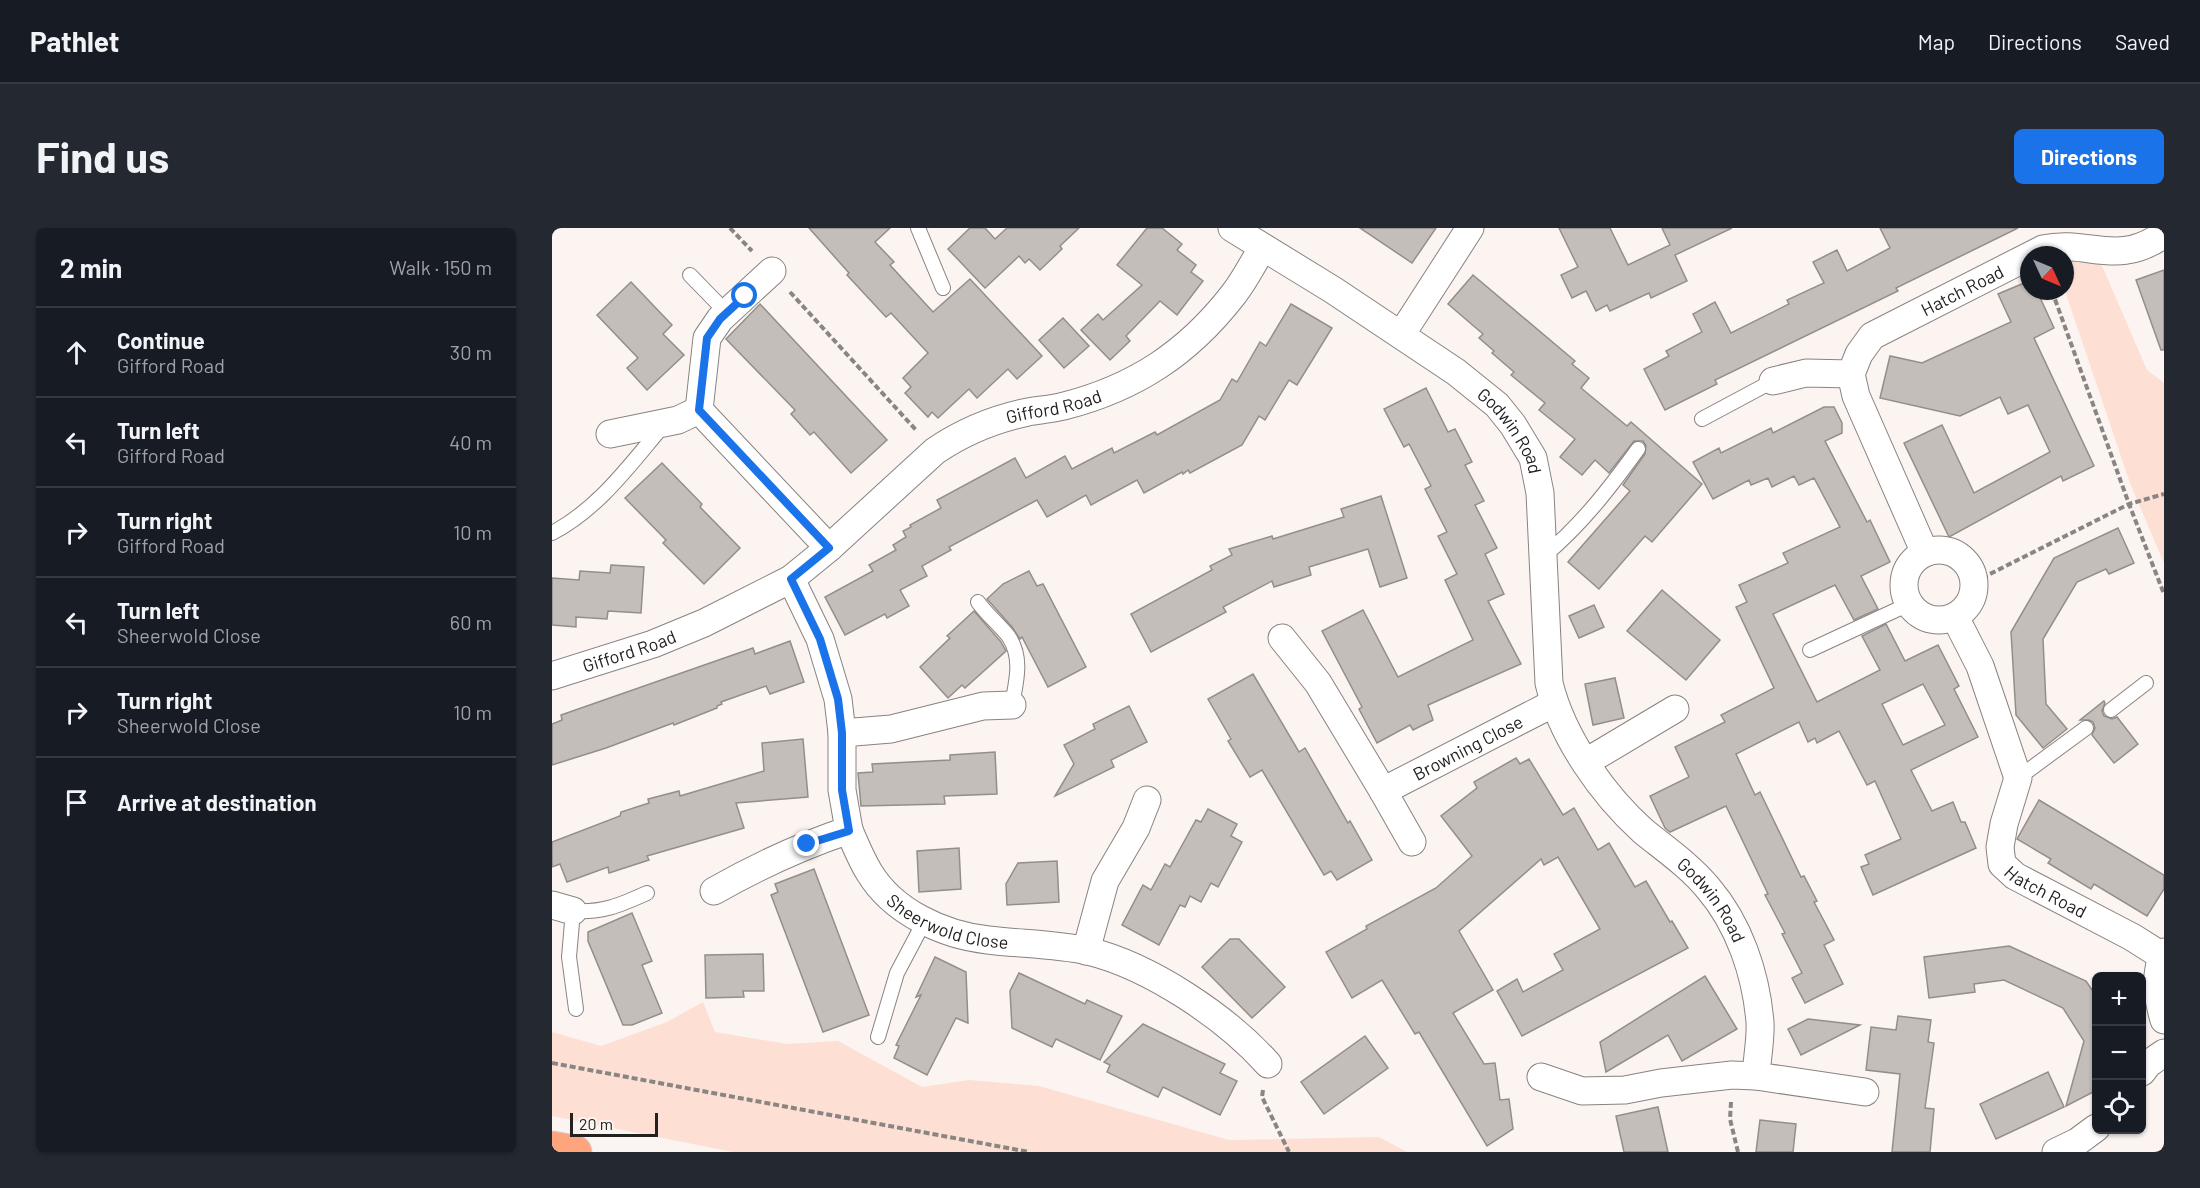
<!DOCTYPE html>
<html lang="en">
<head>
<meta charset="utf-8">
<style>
  :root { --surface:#171b24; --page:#242831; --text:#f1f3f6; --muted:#9ea1a6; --line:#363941; --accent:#1a73e8 }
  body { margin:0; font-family:Barlow,sans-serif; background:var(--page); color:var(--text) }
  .controls { position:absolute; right:18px; bottom:18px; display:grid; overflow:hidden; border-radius:9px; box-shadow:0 2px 4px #0004 }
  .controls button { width:54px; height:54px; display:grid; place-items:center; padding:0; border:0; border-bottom:2px solid var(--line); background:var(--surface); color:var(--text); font:30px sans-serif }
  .compass { position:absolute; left:1468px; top:18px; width:54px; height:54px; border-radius:50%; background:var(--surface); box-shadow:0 2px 4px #0004; rotate:134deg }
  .scale { position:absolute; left:18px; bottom:15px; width:88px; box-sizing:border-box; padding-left:6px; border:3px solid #242221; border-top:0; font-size:16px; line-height:21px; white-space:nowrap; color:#242221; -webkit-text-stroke:4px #fbf4f1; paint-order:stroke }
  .stop { position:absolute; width:18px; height:18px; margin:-14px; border:4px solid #1a73e8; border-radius:50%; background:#fff }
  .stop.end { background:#1a73e8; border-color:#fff; box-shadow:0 2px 6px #0008 }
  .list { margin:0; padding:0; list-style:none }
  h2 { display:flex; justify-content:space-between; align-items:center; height:78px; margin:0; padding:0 24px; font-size:26px }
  h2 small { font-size:20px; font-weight:400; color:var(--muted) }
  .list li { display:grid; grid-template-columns:39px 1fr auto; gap:18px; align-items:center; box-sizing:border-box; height:90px; padding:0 24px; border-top:2px solid var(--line) }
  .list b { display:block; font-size:22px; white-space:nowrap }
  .list p { margin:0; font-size:20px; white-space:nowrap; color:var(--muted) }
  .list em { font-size:20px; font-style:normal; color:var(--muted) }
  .icon { flex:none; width:33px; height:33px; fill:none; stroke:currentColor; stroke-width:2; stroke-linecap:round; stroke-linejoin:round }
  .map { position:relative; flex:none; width:1612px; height:924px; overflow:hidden; border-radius:9px }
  header { display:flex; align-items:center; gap:36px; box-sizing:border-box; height:84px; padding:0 30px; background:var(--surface); border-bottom:2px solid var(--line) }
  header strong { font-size:28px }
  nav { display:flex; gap:33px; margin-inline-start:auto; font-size:21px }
  .intro { display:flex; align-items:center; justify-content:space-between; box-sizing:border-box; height:144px; padding:0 36px }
  h1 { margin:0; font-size:42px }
  .button { padding:15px 27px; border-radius:9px; background:var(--accent); color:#fff; font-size:21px; font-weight:700 }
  main { display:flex; gap:36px; padding:0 36px }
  aside { flex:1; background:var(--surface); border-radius:9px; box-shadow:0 2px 4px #0004 }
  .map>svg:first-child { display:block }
</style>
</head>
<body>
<header>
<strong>Pathlet</strong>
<nav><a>Map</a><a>Directions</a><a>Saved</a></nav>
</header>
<div class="intro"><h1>Find us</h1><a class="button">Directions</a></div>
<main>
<aside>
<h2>2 min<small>Walk · 150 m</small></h2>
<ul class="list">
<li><svg class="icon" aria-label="ahead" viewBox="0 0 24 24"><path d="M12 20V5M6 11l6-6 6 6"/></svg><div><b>Continue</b><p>Gifford Road</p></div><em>30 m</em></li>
<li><svg class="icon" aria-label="left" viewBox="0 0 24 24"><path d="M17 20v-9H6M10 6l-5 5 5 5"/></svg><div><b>Turn left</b><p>Gifford Road</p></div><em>40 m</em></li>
<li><svg class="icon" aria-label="right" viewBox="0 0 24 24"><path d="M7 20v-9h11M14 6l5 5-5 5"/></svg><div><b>Turn right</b><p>Gifford Road</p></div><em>10 m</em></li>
<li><svg class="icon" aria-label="left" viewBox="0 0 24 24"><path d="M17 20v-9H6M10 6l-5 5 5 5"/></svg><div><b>Turn left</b><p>Sheerwold Close</p></div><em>60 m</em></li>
<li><svg class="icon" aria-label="right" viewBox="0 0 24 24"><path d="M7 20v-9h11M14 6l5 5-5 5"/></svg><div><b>Turn right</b><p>Sheerwold Close</p></div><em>10 m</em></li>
<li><svg class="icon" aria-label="arrive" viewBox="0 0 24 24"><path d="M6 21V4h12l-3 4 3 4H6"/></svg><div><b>Arrive at destination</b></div></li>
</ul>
</aside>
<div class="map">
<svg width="1612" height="924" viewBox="0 0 1612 924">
  <rect width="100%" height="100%" fill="#fbf4f1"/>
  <!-- green -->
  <g fill="#fddfd3">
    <path d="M 1513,33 L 1548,33 L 1595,142 L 1612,155 L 1612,335 L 1578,255 L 1513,63 Z"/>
    <path d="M 151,774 L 163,804 L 235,816 L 286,813 L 370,859 L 417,852 L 487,858 L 677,912 L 827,909 L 855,924 L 181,924 L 0,888 L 0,804 L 49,818 L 115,794 Z"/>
  </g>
  <!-- building -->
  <g fill="#c4bebb" stroke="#948e8b" stroke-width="1.5" fill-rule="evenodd">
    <path d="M 257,0 L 338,0 L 323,14 L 342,34 L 338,37 L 381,84 L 418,51 L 490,128 L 465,151 L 456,141 L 425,170 L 417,161 L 386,190 L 380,184 L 376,189 L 353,165 L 359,159 L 351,150 L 376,125 L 339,85 L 334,89 L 295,47 L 297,45 Z"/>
    <path d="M 418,0 L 433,0 L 443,11 L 455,0 L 527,0 L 508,18 L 510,21 L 488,42 L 477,31 L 473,35 L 467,28 L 433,60 L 396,21 Z"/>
    <path d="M 595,0 L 610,0 L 630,16 L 625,22 L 644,37 L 639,44 L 651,53 L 625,87 L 608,73 L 574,108 L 578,113 L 558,132 L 529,102 L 546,86 L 551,92 L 590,57 L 565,37 Z"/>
    <path d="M 808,0 L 884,0 L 860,35 Z"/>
    <path d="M 1007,0 L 1058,0 L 1076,37 L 1118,17 L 1110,0 L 1180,0 L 1123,27 L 1135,53 L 1099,70 L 1097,65 L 1058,83 L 1055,77 L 1044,83 L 1034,63 L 1020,70 L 1009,47 L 1026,39 Z"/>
    <path d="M 1328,0 L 1466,0 L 1344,60 L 1346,63 L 1163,152 L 1165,156 L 1113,182 L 1092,141 L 1117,128 L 1114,123 L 1150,104 L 1141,86 L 1163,74 L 1179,105 L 1237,76 L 1235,72 L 1272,55 L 1261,34 L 1285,22 L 1295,43 L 1338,20 Z"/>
    <path d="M 1612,42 L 1612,122 L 1609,122 L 1584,52 Z"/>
    <path d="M 921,47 L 1023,133 L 1020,136 L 1037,150 L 1029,160 L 1075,198 L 1079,194 L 1150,256 L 1100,314 L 1093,308 L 1047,361 L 1016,334 L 1078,263 L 1071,257 L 1093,226 L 1094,218 L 1091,213 L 1082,213 L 1057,245 L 1043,232 L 1030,247 L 1008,229 L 1023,211 L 987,182 L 993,175 L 959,147 L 962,144 L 940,125 L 942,123 L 927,110 L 931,106 L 896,76 Z"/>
    <path d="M 1477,53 L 1477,63 L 1485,63 L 1502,100 L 1482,110 L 1542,238 L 1511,253 L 1509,248 L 1397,309 L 1352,215 L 1390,197 L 1422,265 L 1498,224 L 1476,177 L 1456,186 L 1448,169 L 1408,188 L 1328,170 L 1338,128 L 1370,135 L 1459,94 L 1446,66 Z"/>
    <path d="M 79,54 L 120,97 L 111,106 L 132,127 L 95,162 L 75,140 L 86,130 L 45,87 Z"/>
    <path d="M 208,76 L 335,212 L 299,245 L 262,204 L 258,207 L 239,186 L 243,182 L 174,111 Z"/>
    <path d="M 739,76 L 780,100 L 745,157 L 737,152 L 713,192 L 707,188 L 690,217 L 638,245 L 636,242 L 631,246 L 630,244 L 592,265 L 585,252 L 539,277 L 534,267 L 495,289 L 485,272 L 397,319 L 399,322 L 370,338 L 375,348 L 348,362 L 357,378 L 335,390 L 333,386 L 293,407 L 273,369 L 321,343 L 317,337 L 344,322 L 341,317 L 354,309 L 351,303 L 359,299 L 358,297 L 389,280 L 385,272 L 463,230 L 474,250 L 513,228 L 520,241 L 560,220 L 562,225 L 603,204 L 605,207 L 668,172 L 680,151 L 685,154 L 708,114 L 714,118 Z"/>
    <path d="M 511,90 L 537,118 L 512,140 L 487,112 Z"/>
    <path d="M 874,160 L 896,204 L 903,201 L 920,234 L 913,237 L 932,273 L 923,277 L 945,320 L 933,326 L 952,366 L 936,373 L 969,436 L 876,477 L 881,492 L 861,502 L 858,497 L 825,515 L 807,481 L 810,479 L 770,403 L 811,382 L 846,449 L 921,412 L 893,352 L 905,346 L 886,308 L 895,304 L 873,261 L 879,258 L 857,216 L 852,219 L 832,181 Z"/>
    <path d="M 1272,179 L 1282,179 L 1290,195 L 1290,205 L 1273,213 L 1315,294 L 1318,292 L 1338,334 L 1309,348 L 1326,381 L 1302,392 L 1283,357 L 1221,386 L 1265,474 L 1328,442 L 1310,408 L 1334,396 L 1353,433 L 1386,417 L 1407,458 L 1402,461 L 1426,509 L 1359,542 L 1380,583 L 1401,574 L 1409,594 L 1413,594 L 1424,620 L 1321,667 L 1309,639 L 1317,636 L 1313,627 L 1349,611 L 1323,553 L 1315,557 L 1287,503 L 1265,515 L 1263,510 L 1256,514 L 1247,494 L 1184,526 L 1203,567 L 1208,564 L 1249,649 L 1252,648 L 1265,673 L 1262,674 L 1282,712 L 1272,717 L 1291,756 L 1253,775 L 1240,750 L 1250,745 L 1230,706 L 1233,705 L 1213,667 L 1216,666 L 1174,578 L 1118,604 L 1113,600 L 1098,568 L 1137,549 L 1123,519 L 1173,494 L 1169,487 L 1222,460 L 1184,379 L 1195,374 L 1187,357 L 1236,335 L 1231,325 L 1288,299 L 1262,250 L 1247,257 L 1242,248 L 1220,259 L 1216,250 L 1199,257 L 1197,252 L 1161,271 L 1141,234 L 1167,220 L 1169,225 L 1219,200 L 1221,205 ZM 1371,456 L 1393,497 L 1351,517 L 1330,476 Z"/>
    <path d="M 110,235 L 150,276 L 148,279 L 188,320 L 152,356 L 111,315 L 114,312 L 73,270 Z"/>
    <path d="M 829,268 L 855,350 L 828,359 L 816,321 L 757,339 L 759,347 L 722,359 L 720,353 L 671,379 L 674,384 L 599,424 L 579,386 L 660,342 L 658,338 L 680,327 L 677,321 L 720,308 L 721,311 L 792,289 L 789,281 Z"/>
    <path d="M 1566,300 L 1582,335 L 1557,346 L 1554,341 L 1525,354 L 1491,411 L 1494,476 L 1515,501 L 1491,520 L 1464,487 L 1459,404 L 1502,330 Z"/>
    <path d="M 59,337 L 92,339 L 89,385 L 56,383 L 55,391 L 24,389 L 24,399 L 0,397 L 0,350 L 27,352 L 28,343 L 58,345 Z"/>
    <path d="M 477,343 L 485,358 L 491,356 L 534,439 L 496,459 L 470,409 L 468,411 L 460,399 L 435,371 L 451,356 Z"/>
    <path d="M 1110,362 L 1168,412 L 1134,452 L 1075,403 Z"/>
    <path d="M 1042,377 L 1052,399 L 1027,410 L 1017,388 Z"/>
    <path d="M 422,383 L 449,414 L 454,423 L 413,460 L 410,457 L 396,470 L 368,439 L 398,410 L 395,408 Z"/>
    <path d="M 238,413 L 252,454 L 218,466 L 214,458 L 169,474 L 170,476 L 165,478 L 165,480 L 122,497 L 121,495 L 54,520 L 0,537 L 0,496 L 10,492 L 9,487 L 201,420 L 203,426 Z"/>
    <path d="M 701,446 L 747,524 L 753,520 L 796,595 L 798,593 L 820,632 L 785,652 L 779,643 L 772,647 L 710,542 L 698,549 L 676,513 L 679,511 L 656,471 Z"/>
    <path d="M 1063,450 L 1072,490 L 1041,497 L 1033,456 Z"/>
    <path d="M 1552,473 L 1553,475 L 1550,483 L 1552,488 L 1560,491 L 1565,489 L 1586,516 L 1562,535 L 1540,507 L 1543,500 L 1541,494 L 1537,492 L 1528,492 Z"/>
    <path d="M 577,478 L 595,514 L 559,532 L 562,539 L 503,568 L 522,536 L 512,517 L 543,501 L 541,496 Z"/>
    <path d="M 251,511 L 256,569 L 184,575 L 192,600 L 95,628 L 97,632 L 57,645 L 56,639 L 15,654 L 8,636 L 0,639 L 0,614 L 68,588 L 69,584 L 97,575 L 96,571 L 127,563 L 128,568 L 212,543 L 210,515 Z"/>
    <path d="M 443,524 L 445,566 L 392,568 L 393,576 L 309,578 L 306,545 L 321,544 L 320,536 L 398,532 L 398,527 Z"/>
    <path d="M 964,530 L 968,536 L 977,531 L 1011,587 L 1022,580 L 1046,622 L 1057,615 L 1083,659 L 1094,653 L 1118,694 L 1120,693 L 1136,720 L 970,808 L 945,763 L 965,751 L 971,764 L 1011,742 L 1002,726 L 1048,701 L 1006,629 L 992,637 L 989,631 L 907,703 L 941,762 L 901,785 L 932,836 L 943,835 L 948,872 L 957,871 L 961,901 L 935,918 L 867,804 L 863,806 L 830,752 L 800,770 L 774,724 L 815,701 L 814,698 L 884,660 L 920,628 L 889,588 L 925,560 L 922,554 Z"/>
    <path d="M 1487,572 L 1612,647 L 1612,661 L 1595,688 L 1542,656 L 1539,661 L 1496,635 L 1499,631 L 1465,611 Z"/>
    <path d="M 656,581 L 685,596 L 679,608 L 690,614 L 666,659 L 659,655 L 649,674 L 638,668 L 633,679 L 628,677 L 607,717 L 570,697 L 591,657 L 599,662 L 613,636 L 618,639 L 644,592 L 649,594 Z"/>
    <path d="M 407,620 L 409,661 L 367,664 L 365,623 Z"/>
    <path d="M 505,633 L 507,674 L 455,677 L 454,656 L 466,635 Z"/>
    <path d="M 262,641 L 317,787 L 271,804 L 219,667 L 226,664 L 223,656 Z"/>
    <path d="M 80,685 L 100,733 L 90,737 L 110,785 L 80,797 L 71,797 L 36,713 L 36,704 Z"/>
    <path d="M 678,711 L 687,711 L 733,759 L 700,790 L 650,739 Z"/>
    <path d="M 1457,718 L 1534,753 L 1545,769 L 1545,862 L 1514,878 L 1532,813 L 1511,780 L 1452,752 L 1422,756 L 1423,764 L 1377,770 L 1372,729 Z"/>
    <path d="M 211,726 L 212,763 L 191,763 L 192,769 L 154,770 L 153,727 Z"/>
    <path d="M 383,729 L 414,744 L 416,795 L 404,790 L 375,847 L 342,830 L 347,818 L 344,817 L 369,767 L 364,769 Z"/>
    <path d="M 467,745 L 533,776 L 535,772 L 570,788 L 548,832 L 504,811 L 500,819 L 460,800 L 458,763 Z"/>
    <path d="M 1153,748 L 1185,801 L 1130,833 L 1116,807 L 1054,844 L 1048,814 Z"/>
    <path d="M 1346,788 L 1379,792 L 1376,814 L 1382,815 L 1373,880 L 1382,881 L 1378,924 L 1340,924 L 1348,846 L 1314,842 L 1319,799 L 1344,802 Z"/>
    <path d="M 1256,791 L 1308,797 L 1249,827 L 1236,801 Z"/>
    <path d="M 591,796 L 673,836 L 668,845 L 685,853 L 668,887 L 611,859 L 606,869 L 555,844 L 558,837 L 552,834 Z"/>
    <path d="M 813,808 L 836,840 L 772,886 L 749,854 Z"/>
    <path d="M 1496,844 L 1512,879 L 1444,911 L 1428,876 Z"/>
    <path d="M 1106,879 L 1116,924 L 1072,924 L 1064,888 Z"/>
    <path d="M 1208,892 L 1244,896 L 1241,924 L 1204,924 Z"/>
  </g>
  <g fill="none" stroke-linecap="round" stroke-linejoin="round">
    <defs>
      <g id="lane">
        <path d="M 366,0 L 391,60"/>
        <path d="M 138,47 L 175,85"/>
        <path d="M 1150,191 L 1221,153"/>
        <path d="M 0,305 C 46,281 77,238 110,199"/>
        <path d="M 992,328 C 1030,296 1057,261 1086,221"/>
        <path d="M 426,374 C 435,387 448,397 457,409 C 471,431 464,454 460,477"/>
        <path d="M 1258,422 L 1357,376"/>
        <path d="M 1559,482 L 1594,455"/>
        <path d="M 1466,550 L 1534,500"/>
        <path d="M 24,781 L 17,729 L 21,683 C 51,685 68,677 95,665"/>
        <path d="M 326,809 L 345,745 L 372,694"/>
      </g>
      <g id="street">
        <path id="s1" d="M 680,0 L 781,62 L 904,144 L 945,177 L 961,197 L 981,230 L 988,265 L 997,455 C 1010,509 1050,566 1091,603 C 1113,621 1138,638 1156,660 C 1187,696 1204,746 1208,794 C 1209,811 1205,830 1204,848 L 1313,864"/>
        <path d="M 849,107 L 918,0"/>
        <path d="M 1221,153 L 1254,145 L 1299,146"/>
        <path d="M 147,182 L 155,110 L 168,91 L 220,43"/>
        <path d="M 58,206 L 126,192 L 147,182 L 277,320"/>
        <circle cx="1387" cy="357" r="35"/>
        <path id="s2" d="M 1373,325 L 1304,168 L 1299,146 L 1307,126 L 1320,108 L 1491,21 C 1537,11 1565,40 1612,6"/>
        <path id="s3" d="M 1403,389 L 1428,438 L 1466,550 L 1452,596 L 1448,619 L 1450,636 L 1463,648 L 1580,709 L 1610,728"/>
        <path id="s4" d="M 730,410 L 766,455 L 831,563 L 1002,475"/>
        <path id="s5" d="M 0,448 L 101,416 L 152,395 L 239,351 L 277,320 L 383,223 C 411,204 442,191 476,184 C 488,182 500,181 512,178 C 583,160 636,125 681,67 C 692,53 701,36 710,20"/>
        <path d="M 290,505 L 339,501 L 431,478 L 460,477"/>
        <path d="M 1034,534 L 1123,481"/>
        <path d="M 831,563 L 860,614"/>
        <path id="s6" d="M 297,602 C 303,616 309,631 317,644 C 341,684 391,707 436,712 C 469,716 504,716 536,723 C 598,738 674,789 716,836"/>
        <path d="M 162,663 C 206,638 249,618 297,602 L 290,562 L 290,505 L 286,471 L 268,411 L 239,351"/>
        <path d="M 0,677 L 21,683"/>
        <path d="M 534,723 L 553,653 L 584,600 L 595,572"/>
        <path d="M 1612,724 C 1602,748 1605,768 1612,792"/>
        <path d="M 1590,844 L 1596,836 L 1612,825"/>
        <path d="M 989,849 L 1030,863 L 1073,862 L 1109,855 L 1180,847 L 1204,848"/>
        <path d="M 1504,924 L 1525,914 L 1544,900"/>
      </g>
      <path id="highway" d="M 0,920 L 23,924"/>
    </defs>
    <!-- lane casing -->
    <use href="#lane" stroke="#898380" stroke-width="16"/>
    <!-- street casing -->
    <use href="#street" stroke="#898380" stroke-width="29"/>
    <!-- highway casing -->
    <use href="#highway" stroke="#d3d3d3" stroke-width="35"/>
    <!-- path -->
    <g stroke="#898583" stroke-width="4" stroke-dasharray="6 3" stroke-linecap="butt">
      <path d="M 178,0 L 200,23"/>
      <path d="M 1500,63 L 1577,276 L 1612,366"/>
      <path d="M 238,64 L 364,202"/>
      <path d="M 1422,354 L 1577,276 L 1612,266"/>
      <path d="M 0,835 L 477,924"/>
      <path d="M 711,862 L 710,869 L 737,924"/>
      <path d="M 1179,874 L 1178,891 L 1186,924"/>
    </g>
    <!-- lane -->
    <use href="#lane" stroke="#fff" stroke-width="14"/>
    <!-- street -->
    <use href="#street" stroke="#fff" stroke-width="27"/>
    <!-- highway -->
    <use href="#highway" stroke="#fea57e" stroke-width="33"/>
  </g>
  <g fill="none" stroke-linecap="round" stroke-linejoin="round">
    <!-- route -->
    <path stroke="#1a73e8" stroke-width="8" d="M 193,68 L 168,91 L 155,110 L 147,182 L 277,320 L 239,351 L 268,411 L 286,471 L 290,505 L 290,562 L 297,603 L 255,616"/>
  </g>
  <g text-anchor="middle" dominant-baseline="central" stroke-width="4.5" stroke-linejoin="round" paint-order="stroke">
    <!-- street labels -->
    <g font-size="18" fill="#242221" stroke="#fbf4f1">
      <text stroke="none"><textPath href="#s2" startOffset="339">Hatch Road</textPath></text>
      <text stroke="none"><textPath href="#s5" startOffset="579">Gifford Road</textPath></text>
      <text stroke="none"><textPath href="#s1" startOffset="348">Godwin Road</textPath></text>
      <text stroke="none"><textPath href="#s5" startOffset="81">Gifford Road</textPath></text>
      <text stroke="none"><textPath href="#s4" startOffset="279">Browning Close</textPath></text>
      <text stroke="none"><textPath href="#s3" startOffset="314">Hatch Road</textPath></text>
      <text stroke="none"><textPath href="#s1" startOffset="885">Godwin Road</textPath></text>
      <text stroke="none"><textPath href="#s6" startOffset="144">Sheerwold Close</textPath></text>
    </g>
  </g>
</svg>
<div class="controls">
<button>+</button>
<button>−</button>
<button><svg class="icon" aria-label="locate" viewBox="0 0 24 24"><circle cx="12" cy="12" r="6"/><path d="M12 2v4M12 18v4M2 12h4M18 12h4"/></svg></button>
</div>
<svg class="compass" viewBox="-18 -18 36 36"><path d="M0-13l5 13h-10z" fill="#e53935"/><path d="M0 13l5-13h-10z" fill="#9ea1a6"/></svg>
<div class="scale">20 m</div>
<div class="stop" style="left:193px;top:68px"></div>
<div class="stop end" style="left:255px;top:616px"></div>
</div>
</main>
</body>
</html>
